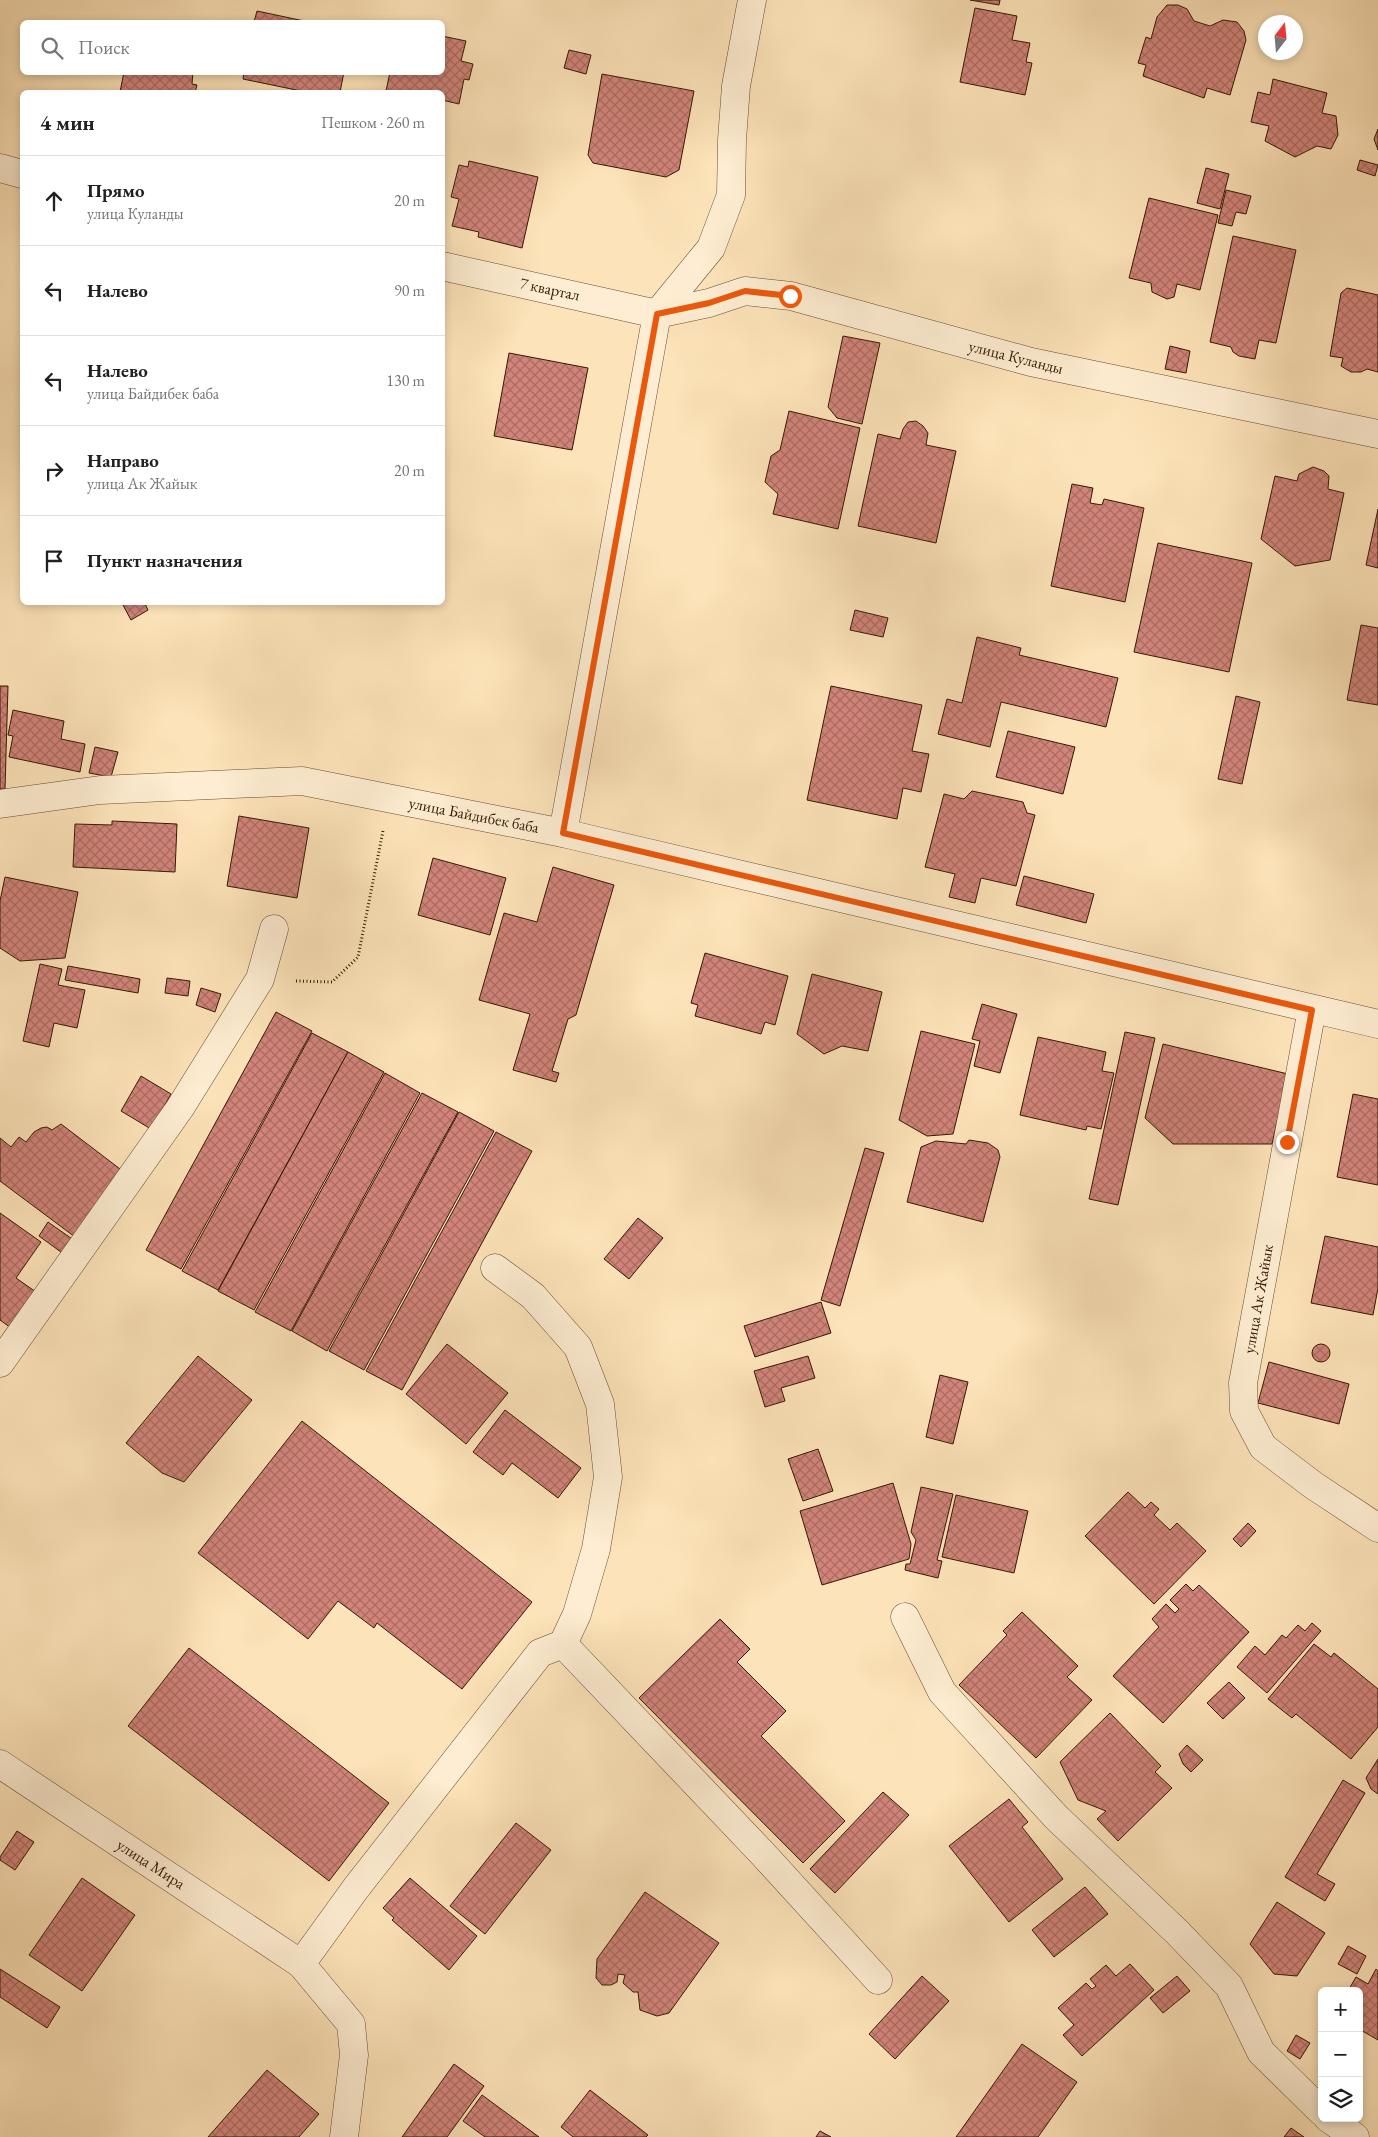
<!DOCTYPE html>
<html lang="ru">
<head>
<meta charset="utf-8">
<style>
  :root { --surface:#fff; --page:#f6f6f6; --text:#202124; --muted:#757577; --line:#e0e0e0 }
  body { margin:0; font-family:"EB Garamond",serif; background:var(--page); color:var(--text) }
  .controls { position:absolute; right:15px; bottom:15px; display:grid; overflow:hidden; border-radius:8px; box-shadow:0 2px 8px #0003 }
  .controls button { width:45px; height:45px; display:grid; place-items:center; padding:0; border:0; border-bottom:1px solid var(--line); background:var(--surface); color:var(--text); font:25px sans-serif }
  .compass { position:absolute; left:1258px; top:15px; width:45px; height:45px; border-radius:50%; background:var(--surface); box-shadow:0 2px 8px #0003; rotate:16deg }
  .stop { position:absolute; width:15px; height:15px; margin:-11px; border:4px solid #ea580c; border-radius:50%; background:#fff }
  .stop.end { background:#ea580c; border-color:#fff; box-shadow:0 1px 5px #0008 }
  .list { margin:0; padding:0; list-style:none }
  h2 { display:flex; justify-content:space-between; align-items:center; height:65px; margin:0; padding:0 20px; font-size:21px }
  h2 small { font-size:16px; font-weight:400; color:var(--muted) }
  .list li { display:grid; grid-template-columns:32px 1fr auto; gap:15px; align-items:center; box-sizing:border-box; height:90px; padding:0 20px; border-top:1px solid var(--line) }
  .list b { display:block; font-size:19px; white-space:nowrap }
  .list p { margin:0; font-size:16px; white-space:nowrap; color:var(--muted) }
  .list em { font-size:16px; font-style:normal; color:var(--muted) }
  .icon { flex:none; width:28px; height:28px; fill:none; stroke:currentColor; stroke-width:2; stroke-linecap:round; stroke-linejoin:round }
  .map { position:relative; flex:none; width:1378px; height:2137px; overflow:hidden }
  .search { position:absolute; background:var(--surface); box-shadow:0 2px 8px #0003; left:20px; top:20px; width:425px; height:55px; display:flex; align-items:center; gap:12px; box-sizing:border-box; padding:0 18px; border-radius:8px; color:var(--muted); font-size:19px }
  .panel { position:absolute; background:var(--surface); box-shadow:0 2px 8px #0003; left:20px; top:90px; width:425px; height:515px; border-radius:8px }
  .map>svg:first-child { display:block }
</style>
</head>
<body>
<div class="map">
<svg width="1378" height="2137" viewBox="0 0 1378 2137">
  <defs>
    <pattern id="building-cross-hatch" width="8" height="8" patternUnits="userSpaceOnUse" patternTransform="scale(1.25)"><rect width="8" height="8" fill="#d2847b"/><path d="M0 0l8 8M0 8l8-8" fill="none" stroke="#ab6b62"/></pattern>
  </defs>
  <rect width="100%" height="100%" fill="#fde3b9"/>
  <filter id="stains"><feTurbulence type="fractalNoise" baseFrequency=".004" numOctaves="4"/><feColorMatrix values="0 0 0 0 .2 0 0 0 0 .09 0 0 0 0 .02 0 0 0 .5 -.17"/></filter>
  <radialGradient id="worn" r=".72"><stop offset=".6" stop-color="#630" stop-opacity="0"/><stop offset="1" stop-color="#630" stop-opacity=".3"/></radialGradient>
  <!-- building -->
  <g fill="url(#building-cross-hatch)" stroke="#351900">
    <path d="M 970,0 L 1000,0 L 999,5 Z"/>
    <path d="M 1167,5 L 1178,5 L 1187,9 L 1194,21 L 1210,26 L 1223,20 L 1237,22 L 1244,31 L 1246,40 L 1230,95 L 1207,88 L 1204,98 L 1143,76 L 1146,65 L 1138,63 L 1146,37 L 1151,39 L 1157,17 Z"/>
    <path d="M 975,8 L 1017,16 L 1012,40 L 1030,43 L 1026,62 L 1032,63 L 1025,95 L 960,82 Z"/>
    <path d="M 257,11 L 309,22 L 254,22 Z"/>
    <path d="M 442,36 L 466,41 L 461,61 L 473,64 L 469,80 L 464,79 L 459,104 L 442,100 L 442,92 L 386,91 L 390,72 L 442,72 Z"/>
    <path d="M 569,50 L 591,55 L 586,74 L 564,68 Z"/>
    <path d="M 124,72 L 193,72 L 192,84 L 197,85 L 195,92 L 120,92 Z"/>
    <path d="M 244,72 L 344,72 L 340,92 L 306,92 L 243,79 Z"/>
    <path d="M 602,74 L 694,91 L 679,170 L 666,177 L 593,163 L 588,155 Z"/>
    <path d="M 1273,79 L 1327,93 L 1322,113 L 1336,116 L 1338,135 L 1331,149 L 1317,146 L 1295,157 L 1265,141 L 1269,126 L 1251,122 L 1258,92 L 1270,95 Z"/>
    <path d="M 1378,129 L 1378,150 L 1374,139 Z"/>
    <path d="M 1360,160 L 1378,165 L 1375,176 L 1357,170 Z"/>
    <path d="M 469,161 L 538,177 L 522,248 L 478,237 L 479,232 L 452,226 L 459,199 L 451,197 L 459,165 L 468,167 Z"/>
    <path d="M 1206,168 L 1229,174 L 1220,209 L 1197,203 Z"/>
    <path d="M 1226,190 L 1251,196 L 1246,214 L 1236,212 L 1232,226 L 1218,223 Z"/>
    <path d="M 1149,198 L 1218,215 L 1200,290 L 1177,284 L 1174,297 L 1167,299 L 1152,292 L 1151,283 L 1129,278 Z"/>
    <path d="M 1233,236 L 1296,250 L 1276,343 L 1259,340 L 1255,359 L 1239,356 L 1233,352 L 1231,347 L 1210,342 Z"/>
    <path d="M 1347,288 L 1378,295 L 1378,372 L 1367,369 L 1361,372 L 1351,372 L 1341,366 L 1343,358 L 1330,356 L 1341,293 Z"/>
    <path d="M 843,336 L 880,343 L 862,424 L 837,418 L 828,407 Z"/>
    <path d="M 1170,346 L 1190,351 L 1186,373 L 1165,369 Z"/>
    <path d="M 509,353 L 588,368 L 572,450 L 494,436 Z"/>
    <path d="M 789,411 L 860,428 L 838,529 L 773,514 L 778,494 L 765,482 L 771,456 L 780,450 Z"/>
    <path d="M 916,421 L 923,426 L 928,433 L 926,445 L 956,451 L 936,543 L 858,526 L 878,434 L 900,439 L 903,429 L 908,422 Z"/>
    <path d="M 1313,467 L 1324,471 L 1329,476 L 1328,489 L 1344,493 L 1330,560 L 1295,566 L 1261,539 L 1275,476 L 1297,481 L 1299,474 Z"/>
    <path d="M 1072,484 L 1093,488 L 1090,503 L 1102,505 L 1104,499 L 1144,508 L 1125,602 L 1051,586 Z"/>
    <path d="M 1378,509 L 1378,568 L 1366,565 Z"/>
    <path d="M 1158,543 L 1252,563 L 1229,672 L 1134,652 Z"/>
    <path d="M 128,602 L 144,602 L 148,610 L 131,620 L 123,605 Z"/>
    <path d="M 855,610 L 888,618 L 883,637 L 850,630 Z"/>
    <path d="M 1361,625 L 1378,628 L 1378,705 L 1347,700 Z"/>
    <path d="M 977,637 L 1021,648 L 1019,655 L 1118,678 L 1106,727 L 1001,702 L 990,747 L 938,734 L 947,699 L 962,703 Z"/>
    <path d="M 0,686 L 8,686 L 5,789 L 0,789 Z"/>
    <path d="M 831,686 L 922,705 L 912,751 L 929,754 L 921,792 L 903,788 L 897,819 L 807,800 Z"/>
    <path d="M 1236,696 L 1260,702 L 1242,784 L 1218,779 Z"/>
    <path d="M 13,710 L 64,721 L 61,739 L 85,744 L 80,772 L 9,757 L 13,736 L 8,735 Z"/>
    <path d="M 1008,731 L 1075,747 L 1063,794 L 996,777 Z"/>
    <path d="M 95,747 L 118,752 L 111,777 L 89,773 Z"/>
    <path d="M 972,791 L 1023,802 L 1027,813 L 1035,815 L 1016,886 L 981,878 L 975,903 L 949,897 L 955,874 L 925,867 L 944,794 L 964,799 Z"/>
    <path d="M 239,816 L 309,828 L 297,898 L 227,886 Z"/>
    <path d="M 112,821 L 177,824 L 175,872 L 73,867 L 75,824 L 112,825 Z"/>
    <path d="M 433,858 L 506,878 L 490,935 L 418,915 Z"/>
    <path d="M 553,867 L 614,885 L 576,1015 L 568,1019 L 552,1071 L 559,1073 L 556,1082 L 513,1070 L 530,1014 L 479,1000 L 504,913 L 537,922 Z"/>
    <path d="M 1024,876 L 1094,894 L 1086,923 L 1016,905 Z"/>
    <path d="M 5,877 L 78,892 L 65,958 L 20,961 L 0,948 L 0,901 Z"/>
    <path d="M 705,953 L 788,976 L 775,1025 L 765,1022 L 761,1034 L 695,1016 L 698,1005 L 691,1003 Z"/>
    <path d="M 40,964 L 62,969 L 58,985 L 85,990 L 77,1028 L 54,1023 L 49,1047 L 23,1041 Z"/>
    <path d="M 68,966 L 140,979 L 138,993 L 65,980 Z"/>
    <path d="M 812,974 L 882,992 L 868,1051 L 842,1046 L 824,1054 L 797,1034 Z"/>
    <path d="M 167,978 L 190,981 L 188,996 L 165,993 Z"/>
    <path d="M 201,988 L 221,994 L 215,1012 L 196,1005 Z"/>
    <path d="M 982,1004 L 1017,1014 L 1000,1073 L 974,1066 L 980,1041 L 972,1039 Z"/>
    <path d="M 276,1012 L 312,1031 L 181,1269 L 146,1250 Z"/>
    <path d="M 921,1031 L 975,1044 L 953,1134 L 927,1136 L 899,1120 Z"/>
    <path d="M 1125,1032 L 1155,1038 L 1118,1205 L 1089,1199 Z"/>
    <path d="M 312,1033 L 348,1052 L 218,1290 L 182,1271 Z"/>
    <path d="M 1038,1037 L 1106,1052 L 1102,1071 L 1114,1073 L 1101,1129 L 1087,1126 L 1086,1130 L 1020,1115 Z"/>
    <path d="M 1163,1044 L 1288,1074 L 1272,1144 L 1173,1144 L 1145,1118 Z"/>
    <path d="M 348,1052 L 384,1072 L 254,1310 L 218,1291 Z"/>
    <path d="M 385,1073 L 420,1093 L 291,1331 L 255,1312 Z"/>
    <path d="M 141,1076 L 171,1094 L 151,1129 L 121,1111 Z"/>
    <path d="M 422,1093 L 458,1112 L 327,1351 L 292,1331 Z"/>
    <path d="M 1353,1094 L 1378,1099 L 1378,1185 L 1337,1177 Z"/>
    <path d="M 459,1112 L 494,1131 L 364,1370 L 329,1351 Z"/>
    <path d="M 61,1124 L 124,1172 L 75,1237 L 0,1181 L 0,1138 L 11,1147 L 19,1137 L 26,1142 L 34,1132 L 41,1128 L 47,1127 L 52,1130 Z"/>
    <path d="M 496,1132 L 532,1151 L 402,1390 L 366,1371 Z"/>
    <path d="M 969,1140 L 988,1143 L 998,1150 L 1000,1157 L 983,1222 L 907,1202 L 921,1147 L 936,1141 L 966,1144 Z"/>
    <path d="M 865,1148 L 884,1153 L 840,1306 L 821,1300 Z"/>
    <path d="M 0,1213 L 41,1242 L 16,1278 L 36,1292 L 11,1328 L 0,1320 Z"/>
    <path d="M 638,1218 L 663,1238 L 629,1279 L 604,1259 Z"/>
    <path d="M 48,1222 L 75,1241 L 65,1255 L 39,1236 Z"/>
    <path d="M 1325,1236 L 1378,1247 L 1378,1288 L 1373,1315 L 1311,1303 Z"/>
    <path d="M 821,1302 L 831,1333 L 755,1357 L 744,1326 Z"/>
    <circle cx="1321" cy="1353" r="9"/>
    <path d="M 447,1344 L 508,1393 L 466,1444 L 406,1394 Z"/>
    <path d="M 198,1356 L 252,1400 L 184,1482 L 162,1473 L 126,1443 Z"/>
    <path d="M 808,1356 L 815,1378 L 781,1388 L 785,1401 L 765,1407 L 754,1371 Z"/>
    <path d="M 1269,1362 L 1349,1384 L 1339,1424 L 1258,1403 Z"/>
    <path d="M 940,1375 L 968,1382 L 953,1444 L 926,1437 Z"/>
    <path d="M 505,1410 L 581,1468 L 558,1498 L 512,1463 L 503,1475 L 473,1452 Z"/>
    <path d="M 302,1421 L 532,1602 L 462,1689 L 377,1623 L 374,1628 L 338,1601 L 308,1639 L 198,1553 Z"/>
    <path d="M 818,1449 L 833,1491 L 803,1501 L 788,1459 Z"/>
    <path d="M 893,1483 L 911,1544 L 909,1559 L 822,1585 L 800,1511 Z"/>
    <path d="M 921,1487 L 953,1494 L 937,1560 L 942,1561 L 938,1578 L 905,1570 L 906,1564 L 910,1564 L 916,1540 L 911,1532 Z"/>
    <path d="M 1128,1492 L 1145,1508 L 1151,1502 L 1159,1509 L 1154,1515 L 1170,1530 L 1177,1523 L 1206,1551 L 1154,1604 L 1085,1536 Z"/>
    <path d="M 956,1495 L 1028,1511 L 1014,1573 L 942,1557 Z"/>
    <path d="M 1248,1523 L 1256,1531 L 1241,1547 L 1233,1539 Z"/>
    <path d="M 1186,1584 L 1193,1591 L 1199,1585 L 1249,1632 L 1163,1723 L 1113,1676 L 1159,1627 L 1152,1619 L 1166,1604 L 1175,1613 L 1179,1609 L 1170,1600 Z"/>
    <path d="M 1022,1612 L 1078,1666 L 1067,1677 L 1092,1700 L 1036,1758 L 959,1685 L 1007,1635 L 1003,1631 Z"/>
    <path d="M 720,1619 L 750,1649 L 737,1662 L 786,1711 L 761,1736 L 845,1821 L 803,1863 L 639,1698 Z"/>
    <path d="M 1312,1623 L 1321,1631 L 1267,1693 L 1237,1667 L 1255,1646 L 1265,1655 L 1282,1635 L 1286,1638 L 1298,1625 L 1305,1631 Z"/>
    <path d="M 1314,1644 L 1331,1657 L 1334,1653 L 1378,1689 L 1378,1727 L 1351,1759 L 1296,1714 L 1292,1718 L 1268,1699 Z"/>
    <path d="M 189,1648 L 389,1803 L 329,1881 L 128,1726 Z"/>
    <path d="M 1229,1682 L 1245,1698 L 1223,1719 L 1207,1703 Z"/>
    <path d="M 1110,1713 L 1161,1766 L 1155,1772 L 1172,1788 L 1118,1841 L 1097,1819 L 1106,1811 L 1078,1800 L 1060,1762 Z"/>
    <path d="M 1187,1745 L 1203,1760 L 1191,1772 L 1183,1764 L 1179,1754 Z"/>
    <path d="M 1378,1759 L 1378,1794 L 1371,1789 L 1366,1778 Z"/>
    <path d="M 1343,1780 L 1365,1793 L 1317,1874 L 1335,1884 L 1325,1901 L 1285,1877 Z"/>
    <path d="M 883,1792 L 909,1815 L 835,1893 L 810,1869 Z"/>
    <path d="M 1009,1799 L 1028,1822 L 1022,1827 L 1063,1879 L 1009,1922 L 949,1846 Z"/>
    <path d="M 516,1823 L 551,1850 L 485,1934 L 450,1906 Z"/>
    <path d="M 17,1831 L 34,1842 L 15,1870 L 0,1860 L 0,1857 Z"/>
    <path d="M 82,1878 L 135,1915 L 82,1991 L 29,1955 Z"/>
    <path d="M 410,1878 L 477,1936 L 449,1970 L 392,1920 L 394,1918 L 383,1908 Z"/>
    <path d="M 1085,1887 L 1108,1914 L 1054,1957 L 1032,1930 Z"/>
    <path d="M 645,1892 L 719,1943 L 669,2013 L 657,2016 L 640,2010 L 638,1992 L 633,1992 L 623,1983 L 625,1975 L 618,1974 L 617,1982 L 611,1985 L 602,1985 L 596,1978 L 597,1959 Z"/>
    <path d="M 1277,1902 L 1325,1933 L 1297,1976 L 1274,1974 L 1250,1944 Z"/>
    <path d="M 1348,1946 L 1366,1956 L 1357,1974 L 1338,1964 Z"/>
    <path d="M 1130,1964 L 1154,1990 L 1082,2056 L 1063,2035 L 1074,2025 L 1058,2008 L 1086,1983 L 1092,1989 L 1096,1986 L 1090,1979 L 1106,1965 L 1116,1976 Z"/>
    <path d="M 0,1969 L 60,2007 L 47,2028 L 0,1997 Z"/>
    <path d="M 1376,1969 L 1378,1971 L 1378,2040 L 1359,2029 L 1359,1991 L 1348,1991 L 1356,1977 L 1368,1984 Z"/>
    <path d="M 922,1976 L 949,2001 L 895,2059 L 869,2034 Z"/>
    <path d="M 1177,1976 L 1190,1991 L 1163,2013 L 1150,1998 Z"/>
    <path d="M 1296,2035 L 1310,2043 L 1300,2059 L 1287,2051 Z"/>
    <path d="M 1022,2044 L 1077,2082 L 1038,2137 L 956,2137 Z"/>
    <path d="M 454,2064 L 484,2086 L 447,2137 L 402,2137 Z"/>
    <path d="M 267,2070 L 319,2114 L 299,2137 L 208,2137 Z"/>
    <path d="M 590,2090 L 648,2135 L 646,2137 L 573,2137 L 561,2127 Z"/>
    <path d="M 482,2095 L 539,2137 L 485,2137 L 463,2121 Z"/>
    <path d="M 1291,2128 L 1304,2137 L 1284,2137 Z"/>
    <path d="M 820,2131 L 831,2137 L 816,2137 Z"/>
  </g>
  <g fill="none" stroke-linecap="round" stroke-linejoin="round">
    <defs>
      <g id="minor">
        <path d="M 0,168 L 22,174"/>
        <path d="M 442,266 L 657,314 L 709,303 L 745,291 L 791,296 L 1031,362 L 1378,434"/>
        <path d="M 0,804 L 100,790 L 302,781 L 563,833 L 1378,1024"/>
        <path d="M 563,833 L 657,314 L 711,248 L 731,195 L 732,140 L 736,86 L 752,0"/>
        <path d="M 1312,1009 L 1243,1383 L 1244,1411 L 1263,1447 L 1313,1485 L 1378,1528"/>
        <path d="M 495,1268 L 533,1296 L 578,1347 L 600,1404 L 608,1477 L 596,1549 L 577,1614 L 563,1644"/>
        <path d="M 0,1363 L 180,1108 L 260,979 L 274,929"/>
        <path d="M 905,1617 L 942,1692 L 1056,1817 L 1177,1932 L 1229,1986 L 1261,2052 L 1322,2112"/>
        <path d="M 0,1764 L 301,1964 L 351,2024 L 354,2055 L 344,2137"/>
        <path d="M 301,1964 L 356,1888 L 540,1653 L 563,1644 L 762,1853 L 878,1980"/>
        <path d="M 1328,2118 L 1355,2137"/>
      </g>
    </defs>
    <!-- minor casing -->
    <use href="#minor" stroke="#674c2e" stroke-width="29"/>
    <!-- path -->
    <path stroke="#351900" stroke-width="3" stroke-dasharray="1 2.5" stroke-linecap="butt" d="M 296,981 L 332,982 L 358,957 L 383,831"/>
    <!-- minor -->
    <use href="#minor" stroke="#feedd2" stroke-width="28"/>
  </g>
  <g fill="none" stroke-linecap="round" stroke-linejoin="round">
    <!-- route -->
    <path stroke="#ea580c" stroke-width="6" d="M 790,296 L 745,291 L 709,303 L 657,314 L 563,833 L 1312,1010 L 1287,1142"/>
  </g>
  <g text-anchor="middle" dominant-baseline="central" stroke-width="4" stroke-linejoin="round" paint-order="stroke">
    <!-- street labels -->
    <g font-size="16" fill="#351900" stroke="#feedd2">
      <text transform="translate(550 289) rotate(12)">7 квартал</text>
      <text transform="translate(1016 357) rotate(14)">улица Куланды</text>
      <text transform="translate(474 815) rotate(11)">улица Байдибек баба</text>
      <text transform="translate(1258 1299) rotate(-80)">улица Ак Жайык</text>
      <text transform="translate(151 1864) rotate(33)">улица Мира</text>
    </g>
  </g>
  <rect width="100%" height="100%" filter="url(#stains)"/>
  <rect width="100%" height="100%" fill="url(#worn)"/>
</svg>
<div class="controls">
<button>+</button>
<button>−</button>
<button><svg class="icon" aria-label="layers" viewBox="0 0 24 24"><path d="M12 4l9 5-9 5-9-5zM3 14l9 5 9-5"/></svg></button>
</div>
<svg class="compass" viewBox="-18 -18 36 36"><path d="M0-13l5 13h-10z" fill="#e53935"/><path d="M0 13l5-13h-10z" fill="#757577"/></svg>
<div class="stop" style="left:790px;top:296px"></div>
<div class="stop end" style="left:1287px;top:1142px"></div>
<div class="search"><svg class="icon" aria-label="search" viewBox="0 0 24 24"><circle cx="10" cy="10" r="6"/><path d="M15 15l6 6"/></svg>Поиск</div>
<section class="panel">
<h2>4 мин<small>Пешком · 260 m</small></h2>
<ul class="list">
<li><svg class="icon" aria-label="ahead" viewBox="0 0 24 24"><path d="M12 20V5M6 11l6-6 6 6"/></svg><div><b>Прямо</b><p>улица Куланды</p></div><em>20 m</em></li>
<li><svg class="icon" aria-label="left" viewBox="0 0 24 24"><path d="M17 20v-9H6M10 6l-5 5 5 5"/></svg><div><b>Налево</b></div><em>90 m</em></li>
<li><svg class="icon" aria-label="left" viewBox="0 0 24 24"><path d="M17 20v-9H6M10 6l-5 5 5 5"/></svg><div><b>Налево</b><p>улица Байдибек баба</p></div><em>130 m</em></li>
<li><svg class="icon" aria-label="right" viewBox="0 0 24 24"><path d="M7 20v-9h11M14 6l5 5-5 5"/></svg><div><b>Направо</b><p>улица Ак Жайык</p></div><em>20 m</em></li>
<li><svg class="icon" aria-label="arrive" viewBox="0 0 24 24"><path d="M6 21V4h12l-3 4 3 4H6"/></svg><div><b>Пункт назначения</b></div></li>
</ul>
</section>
</div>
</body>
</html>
